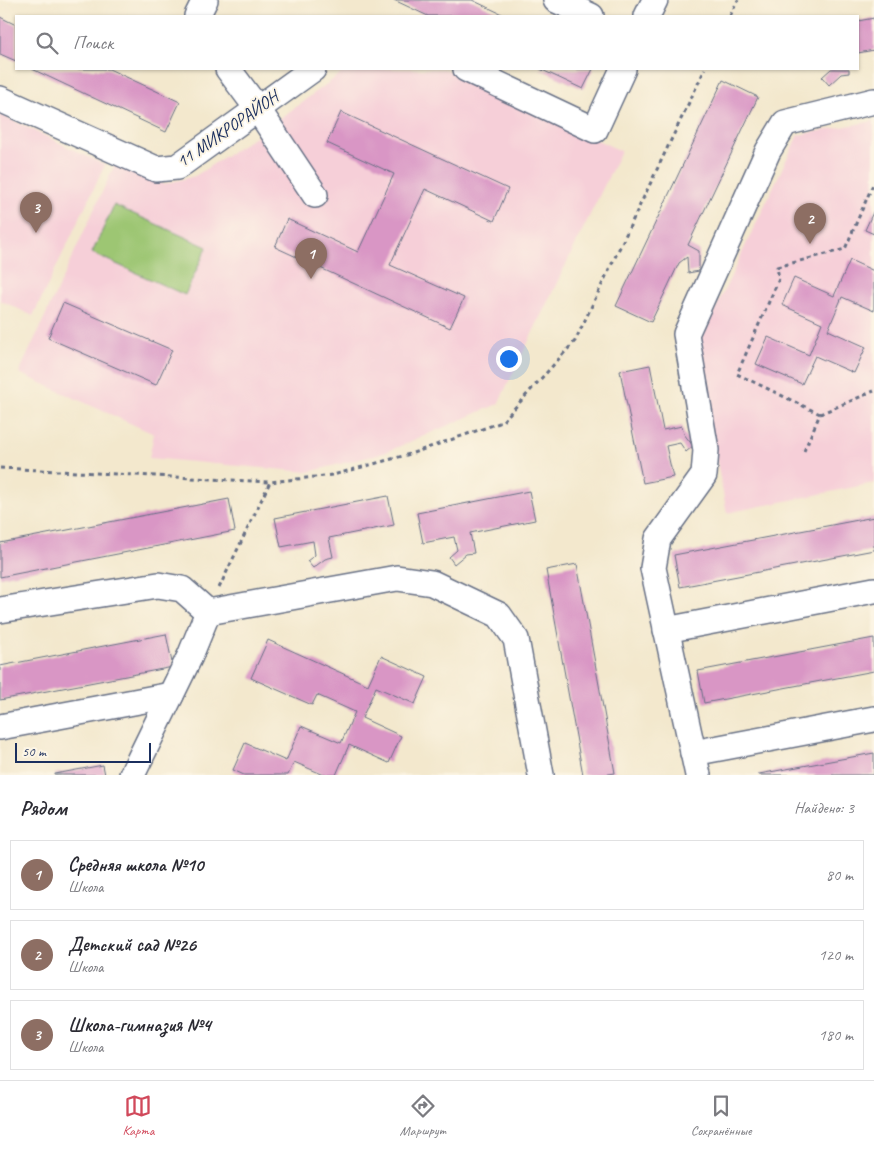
<!DOCTYPE html>
<html lang="ru">
<head>
<meta charset="utf-8">
<style>
  :root { --surface:#fff; --page:#f7f7f7; --text:#2b2b33; --muted:#7c7c81; --line:#e1e1e2; --accent:#d1495b }
  body { margin:0; font-family:Caveat,sans-serif; background:var(--page); color:var(--text) }
  .scale { position:absolute; left:15px; bottom:12px; width:136px; box-sizing:border-box; padding-left:5px; border:2px solid #1b2f5e; border-top:0; font-size:14px; line-height:18px; white-space:nowrap; color:#1b2f5e; -webkit-text-stroke:4px #fcf5e5; paint-order:stroke }
  .you { position:absolute; left:508px; top:358px; width:18px; height:18px; margin:-12px; border:4px solid #fff; border-radius:50%; background:#1a73e8; box-shadow:0 0 0 8px #1a73e833 }
  .badge { display:grid; place-items:center; width:32px; height:32px; border-radius:50%; background:var(--accent); color:#fff; font-size:16px; font-weight:700 }
  .pin { position:absolute; translate:-50% -41px; filter:drop-shadow(0 1px 2px #0008) }
  .pin::after { content:''; position:absolute; top:26px; width:18px; height:15px; background:inherit; clip-path:polygon(0 0,100% 0,50% 100%) }
  .list { margin:0; padding:0; list-style:none }
  h2 { display:flex; justify-content:space-between; align-items:center; height:65px; margin:0; padding:0 20px; font-size:21px }
  h2 small { font-size:16px; font-weight:400; color:var(--muted) }
  .list li { display:grid; grid-template-columns:32px 1fr auto; gap:15px; align-items:center; box-sizing:border-box; height:70px; margin:0 10px 10px; padding:0 10px; border:1px solid var(--line); border-radius:0px }
  .list b { display:block; font-size:19px; white-space:nowrap }
  .list p { margin:0; font-size:16px; white-space:nowrap; color:var(--muted) }
  .list em { font-size:16px; font-style:normal; color:var(--muted) }
  .icon { flex:none; width:28px; height:28px; fill:none; stroke:currentColor; stroke-width:2; stroke-linecap:round; stroke-linejoin:round }
  .map { position:relative; flex:none; width:874px; height:775px; overflow:hidden }
  .search { position:absolute; background:var(--surface); box-shadow:0 1px 4px #0004; left:15px; right:15px; top:15px; height:55px; display:flex; align-items:center; gap:12px; box-sizing:border-box; padding:0 18px; border-radius:0px; color:var(--muted); font-size:19px }
  .sheet { height:305px; background:var(--surface) }
  nav { display:flex; justify-content:space-around; align-items:center; box-sizing:border-box; height:70px; border-top:1px solid var(--line); background:var(--surface); font-size:14px; color:var(--muted) }
  nav a { display:grid; justify-items:center; gap:2px }
  nav .on { color:var(--accent) }
  .map>svg:first-child { display:block }
</style>
</head>
<body>
<div class="map">
<svg width="874" height="775" viewBox="0 0 874 775">
  <rect width="100%" height="100%" fill="#fcf5e5"/>
  <filter id="ink" filterUnits="userSpaceOnUse"><feTurbulence type="fractalNoise" baseFrequency=".02" numOctaves="2"/><feDisplacementMap in="SourceGraphic" scale="10" xChannelSelector="R" yChannelSelector="G"/><feConvolveMatrix kernelMatrix="1 2 1 2 8 2 1 2 1" color-interpolation-filters="sRGB"/></filter>
  <filter id="wash" filterUnits="userSpaceOnUse"><feTurbulence type="fractalNoise" baseFrequency=".0096" numOctaves="4" result="noise"/><feDisplacementMap in="SourceGraphic" scale="20" xChannelSelector="R" yChannelSelector="G"/><feGaussianBlur stdDeviation="1.12" result="paint"/><feColorMatrix in="noise" values="0 0 0 0 0 0 0 0 0 0 0 0 0 0 0 0 0 1.4 0 .05"/><feComposite in="paint" operator="in"/></filter>
  <g filter="url(#wash)">
    <rect width="100%" height="100%" fill="#f3e8cd"/>
    <!-- built -->
    <g fill="#f6cfd8">
      <path d="M 347,69 L 444,69 L 621,151 L 498,404 L 384,453 L 308,472 L 149,458 L 154,434 L 19,373 L 115,164 L 164,184 L 195,176 L 259,134 Z"/>
      <path d="M 0,114 L 105,165 L 33,316 L 0,300 Z"/>
      <path d="M 874,121 L 874,483 L 727,513 L 695,352 L 798,135 Z"/>
    </g>
    <!-- green -->
    <path fill="#9dc673" stroke="#5c7a68" d="M 114,205 L 207,247 L 185,295 L 92,253 Z"/>
    <g id="blocks">
      <!-- building -->
      <g fill="#d996c5">
        <path d="M 394,0 L 472,0 L 506,16 L 428,16 Z"/>
        <path d="M 0,17 L 16,25 L 16,61 L 0,54 Z"/>
        <path d="M 874,18 L 874,50 L 858,53 L 858,21 Z"/>
        <path d="M 32,69 L 109,69 L 180,102 L 166,132 Z"/>
        <path d="M 540,69 L 593,69 L 583,89 Z"/>
        <path d="M 831,69 L 849,69 L 849,73 L 841,74 L 829,85 L 822,77 Z"/>
        <path d="M 723,80 L 758,97 L 688,245 L 699,251 L 699,271 L 688,273 L 687,257 L 679,263 L 651,322 L 616,306 Z"/>
        <path d="M 341,112 L 508,189 L 494,221 L 425,189 L 390,265 L 464,298 L 450,328 L 275,247 L 287,219 L 358,252 L 394,174 L 327,143 Z"/>
        <path d="M 874,210 L 874,234 L 865,230 Z"/>
        <path d="M 850,260 L 874,271 L 874,311 L 842,297 L 828,330 L 866,347 L 854,373 L 815,356 L 802,384 L 756,364 L 768,337 L 809,355 L 822,323 L 782,305 L 794,278 L 834,296 Z"/>
        <path d="M 63,303 L 172,350 L 156,385 L 48,338 Z"/>
        <path d="M 650,365 L 663,430 L 682,426 L 684,434 L 693,446 L 686,452 L 680,443 L 666,446 L 673,477 L 643,483 L 620,371 Z"/>
        <path d="M 529,491 L 535,520 L 470,533 L 474,553 L 466,554 L 454,564 L 449,557 L 457,550 L 454,537 L 423,543 L 417,513 Z"/>
        <path d="M 388,496 L 394,525 L 329,538 L 333,557 L 325,559 L 313,568 L 307,561 L 315,555 L 313,541 L 281,547 L 275,518 Z"/>
        <path d="M 229,499 L 235,531 L 0,577 L 0,543 Z"/>
        <path d="M 874,517 L 874,550 L 680,587 L 674,555 Z"/>
        <path d="M 577,564 L 615,773 L 603,775 L 583,775 L 546,570 Z"/>
        <path d="M 166,634 L 173,667 L 0,700 L 0,666 Z"/>
        <path d="M 874,638 L 874,671 L 704,703 L 698,671 Z"/>
        <path d="M 268,640 L 368,685 L 381,656 L 427,677 L 415,704 L 376,687 L 362,718 L 401,736 L 389,763 L 349,745 L 336,775 L 324,775 L 294,762 L 288,775 L 244,775 L 233,770 L 245,743 L 286,761 L 301,726 L 341,743 L 355,712 L 317,695 L 312,705 L 251,678 Z"/>
        <path d="M 874,753 L 874,775 L 759,775 L 759,774 Z"/>
        <path d="M 103,765 L 105,775 L 55,775 L 55,774 Z"/>
      </g>
    </g>
  </g>
  <g filter="url(#ink)">
    <use href="#blocks" fill-opacity="0" stroke="#677085" stroke-width="1"/>
    <g fill="none" stroke-linecap="round" stroke-linejoin="round">
      <defs>
        <g id="minor">
          <path d="M 556,0 L 591,16"/>
          <path d="M 197,16 L 205,0"/>
          <path d="M 647,16 L 655,0"/>
          <path d="M 228,69 L 257,108 L 315,195"/>
          <path d="M 466,69 L 595,130 L 623,69"/>
          <path d="M 0,99 L 156,169 L 177,167 L 313,69"/>
          <path d="M 0,610 L 158,585 L 182,589 L 208,612"/>
          <path d="M 666,630 L 874,590"/>
          <path d="M 0,727 L 171,695"/>
          <path d="M 693,753 L 874,719"/>
          <path d="M 132,775 L 190,656 L 208,612 L 397,578 L 432,583 L 499,615 L 516,639 L 541,775"/>
          <path d="M 698,775 L 653,568 L 658,539 L 704,475 L 706,450 L 686,334 L 768,151 L 785,123 L 874,101"/>
        </g>
      </defs>
      <!-- minor casing -->
      <use href="#minor" stroke="#677085" stroke-width="28"/>
      <!-- path -->
      <g stroke="#677085" stroke-width="3" stroke-dasharray="4 4" stroke-linecap="butt">
        <path d="M 730,16 L 738,0"/>
        <path d="M 820,414 L 737,374 L 779,279 L 777,267 L 845,249 L 874,182"/>
        <path d="M 804,451 L 820,414 L 874,391"/>
        <path d="M 0,468 L 270,482"/>
        <path d="M 219,588 L 270,482 L 333,475 L 410,454 L 502,422 L 575,341 L 705,69"/>
      </g>
      <!-- minor -->
      <use href="#minor" stroke="#fff" stroke-width="25"/>
    </g>
  </g>
  <g text-anchor="middle" dominant-baseline="central" stroke-width="4" stroke-linejoin="round" paint-order="stroke">
    <!-- street labels -->
    <g font-size="18" fill="#1b2f5e" stroke="#fcf5e5">
      <text transform="translate(227 129) rotate(-35)">11 МИКРОРАЙОН</text>
    </g>
  </g>
</svg>
<div class="scale">50 m</div>
<div class="you"></div>
<div class="pin badge" style="left:311px;top:279px;background:#8d6e63">1</div>
<div class="pin badge" style="left:810px;top:244px;background:#8d6e63">2</div>
<div class="pin badge" style="left:36px;top:233px;background:#8d6e63">3</div>
<div class="search"><svg class="icon" aria-label="search" viewBox="0 0 24 24"><circle cx="10" cy="10" r="6"/><path d="M15 15l6 6"/></svg>Поиск</div>
</div>
<section class="sheet">
<h2>Рядом<small>Найдено: 3</small></h2>
<ul class="list">
<li><span class="badge" style="background:#8d6e63">1</span><div><b>Средняя школа №10</b><p>Школа</p></div><em>80 m</em></li>
<li><span class="badge" style="background:#8d6e63">2</span><div><b>Детский сад №26</b><p>Школа</p></div><em>120 m</em></li>
<li><span class="badge" style="background:#8d6e63">3</span><div><b>Школа-гимназия №4</b><p>Школа</p></div><em>180 m</em></li>
</ul>
</section>
<nav>
<a class="on"><svg class="icon" aria-label="map" viewBox="0 0 24 24"><path d="M3 6l6-2 6 2 6-2v14l-6 2-6-2-6 2zM9 4v14M15 6v14"/></svg>Карта</a>
<a><svg class="icon" aria-label="directions" viewBox="0 0 24 24"><path d="M12 3l9 9-9 9-9-9zM9 14v-3h6M13 9l2 2-2 2"/></svg>Маршрут</a>
<a><svg class="icon" aria-label="saved" viewBox="0 0 24 24"><path d="M7 4h10v16l-5-4-5 4z"/></svg>Сохранённые</a>
</nav>
</body>
</html>
